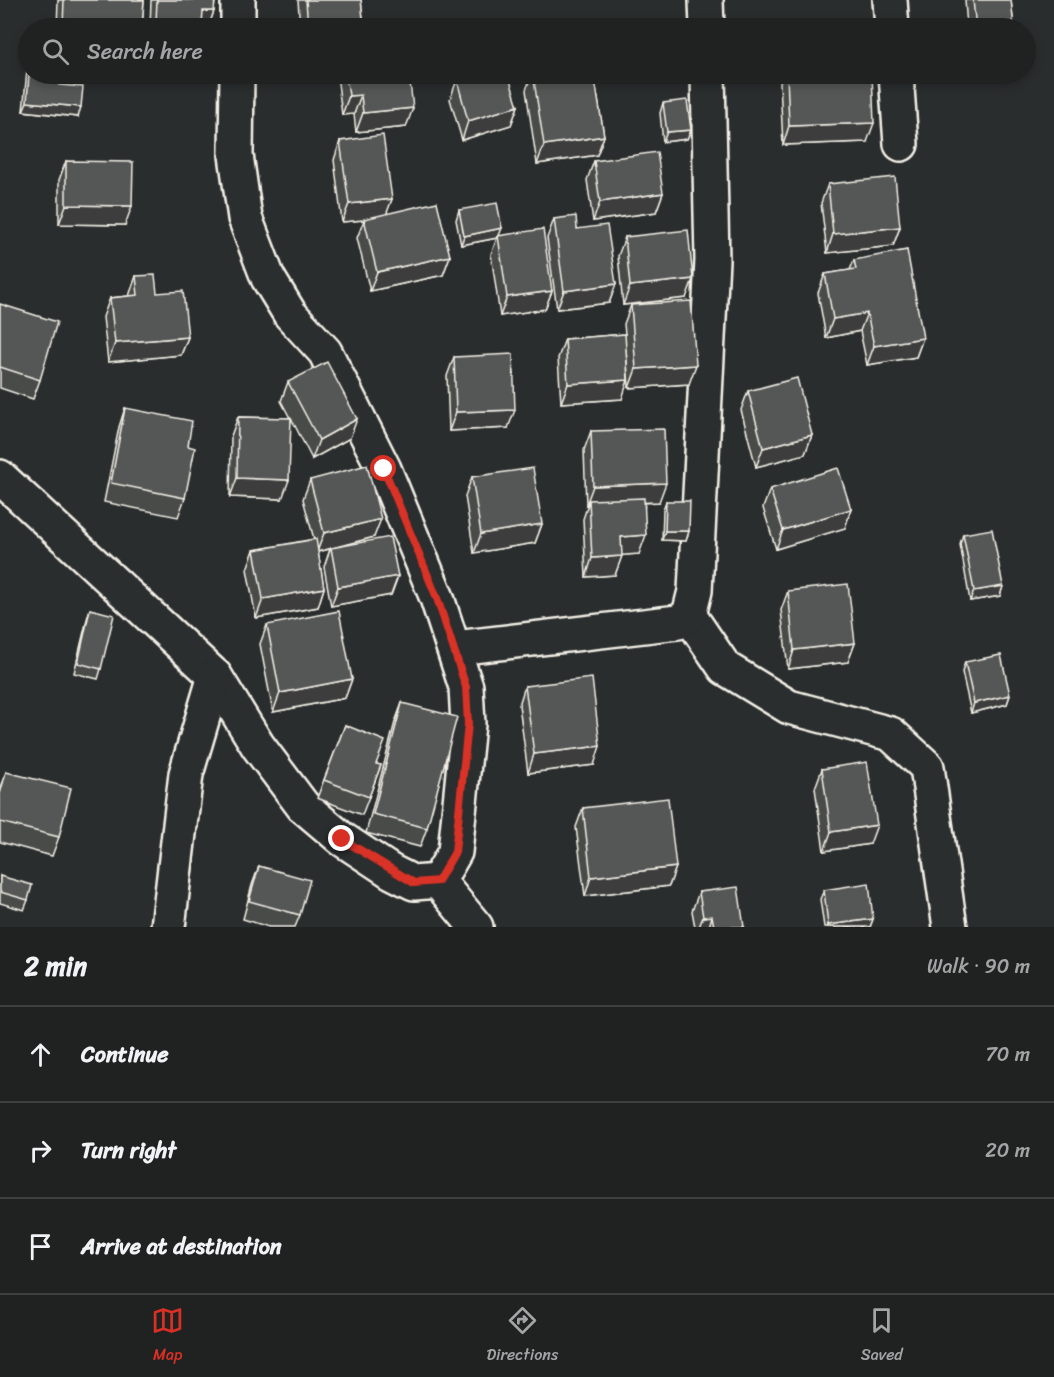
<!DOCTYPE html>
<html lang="en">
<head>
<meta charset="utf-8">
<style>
  :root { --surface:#202222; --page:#2d2f2f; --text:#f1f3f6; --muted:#a2a4a5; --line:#3d3f40; --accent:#d93025 }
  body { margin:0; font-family:Sriracha,sans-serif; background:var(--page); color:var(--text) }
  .stop { position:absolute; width:18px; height:18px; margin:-14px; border:4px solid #d93025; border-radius:50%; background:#fff }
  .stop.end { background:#d93025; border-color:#fff; box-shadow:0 2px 6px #0008 }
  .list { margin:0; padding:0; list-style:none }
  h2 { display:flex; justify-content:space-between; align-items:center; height:78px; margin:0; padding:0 24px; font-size:26px }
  h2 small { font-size:20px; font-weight:400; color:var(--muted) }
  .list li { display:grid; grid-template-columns:39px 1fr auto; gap:18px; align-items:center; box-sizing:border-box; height:96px; padding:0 24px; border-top:2px solid var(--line) }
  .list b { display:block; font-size:22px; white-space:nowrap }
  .list em { font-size:20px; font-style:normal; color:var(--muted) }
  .icon { flex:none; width:33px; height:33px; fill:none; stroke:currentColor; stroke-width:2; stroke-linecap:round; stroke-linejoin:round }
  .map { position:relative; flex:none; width:1054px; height:927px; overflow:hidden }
  .search { position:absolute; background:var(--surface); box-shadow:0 3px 9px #0003; left:18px; right:18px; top:18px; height:66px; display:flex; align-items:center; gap:15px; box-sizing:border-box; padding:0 21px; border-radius:33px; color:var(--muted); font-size:22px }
  .sheet { height:366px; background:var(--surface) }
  nav { display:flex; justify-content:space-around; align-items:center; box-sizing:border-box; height:84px; border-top:2px solid var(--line); background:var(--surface); font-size:16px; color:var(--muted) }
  nav a { display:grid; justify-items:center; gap:3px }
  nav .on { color:var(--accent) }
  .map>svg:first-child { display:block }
</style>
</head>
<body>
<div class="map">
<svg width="1054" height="927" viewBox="0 0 1054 927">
  <rect width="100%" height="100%" fill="#2a2d2e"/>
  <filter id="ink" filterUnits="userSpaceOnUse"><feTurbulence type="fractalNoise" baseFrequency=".0167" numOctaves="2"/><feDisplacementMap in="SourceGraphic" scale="12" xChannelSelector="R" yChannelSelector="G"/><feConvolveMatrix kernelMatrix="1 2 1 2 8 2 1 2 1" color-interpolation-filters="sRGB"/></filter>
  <g filter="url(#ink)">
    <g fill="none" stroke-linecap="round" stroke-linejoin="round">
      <defs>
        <g id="street">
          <path d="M 706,0 L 707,28"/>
          <path d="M 890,0 L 892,28"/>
          <path d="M 238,28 L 238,0"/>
          <path d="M 237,74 L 236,155 L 245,218 L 268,278 L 290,314 L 325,352 L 384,469 L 437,598 L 466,687 L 468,724 L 455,852 L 438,881"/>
          <path d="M 896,74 L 901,144"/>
          <path d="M 0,477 L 215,676 L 258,746 L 303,806 L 342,839 L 392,872 L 414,883 L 438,881"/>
          <path d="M 689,615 L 725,668 L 789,707 L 891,734 L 927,767 L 950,927"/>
          <path d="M 455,648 L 678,622 L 689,615 L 695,591 L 712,260 L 708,74"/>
          <path d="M 438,881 L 476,927"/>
          <path d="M 168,927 L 186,774 L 215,676"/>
        </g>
      </defs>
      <!-- street casing -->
      <use href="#street" stroke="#f4f1e8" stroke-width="38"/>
      <!-- street -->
      <use href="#street" stroke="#2a2d2e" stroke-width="33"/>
    </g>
    <!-- wall -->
    <g fill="#494b4a" stroke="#f4f1e8" stroke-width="1.5">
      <path d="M 58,0 L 144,0 L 142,28 L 57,28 Z"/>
      <path d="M 151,0 L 215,0 L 214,11 L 208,28 L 150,28 Z"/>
      <path d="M 298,0 L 361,0 L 364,28 L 300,28 Z"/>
      <path d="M 965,0 L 1011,0 L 1014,28 L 967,28 Z"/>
      <path d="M 28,66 L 28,74 L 61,74 L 60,85 L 78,117 L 23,111 L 27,70 Z"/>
      <path d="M 338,74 L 409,74 L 406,127 L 356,132 L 354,114 L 342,115 L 337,75 Z"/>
      <path d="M 532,74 L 594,74 L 604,136 L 597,155 L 537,164 L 526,90 Z"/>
      <path d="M 783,74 L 872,74 L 867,142 L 783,145 L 780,83 Z"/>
      <path d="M 457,80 L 518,106 L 511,125 L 462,140 L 450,99 Z"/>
      <path d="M 663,103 L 691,130 L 687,139 L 663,142 L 660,113 Z"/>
      <path d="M 340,141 L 392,199 L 386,214 L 450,256 L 443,275 L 370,291 L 357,238 L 364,220 L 342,222 L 334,160 Z"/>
      <path d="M 66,161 L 125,225 L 59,224 L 59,180 Z"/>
      <path d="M 594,161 L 663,193 L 656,212 L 593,221 L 587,180 Z"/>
      <path d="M 828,184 L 900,227 L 893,246 L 827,253 L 821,203 Z"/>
      <path d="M 459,210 L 499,235 L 552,291 L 545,309 L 500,316 L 491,254 L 497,238 L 461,245 L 456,220 Z"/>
      <path d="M 554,219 L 577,229 L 616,284 L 609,303 L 557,309 L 547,238 Z"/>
      <path d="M 625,237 L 686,298 L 623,305 L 618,256 Z"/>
      <path d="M 854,260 L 923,338 L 916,357 L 867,365 L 860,331 L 826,338 L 818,293 L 825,274 L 850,270 Z"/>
      <path d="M 136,276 L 157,293 L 188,337 L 181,355 L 108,362 L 103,317 L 110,298 L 129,296 Z"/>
      <path d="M 0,304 L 40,380 L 33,399 L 0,388 Z"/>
      <path d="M 631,305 L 689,384 L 629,388 L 626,349 L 622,399 L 561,403 L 558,358 L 565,339 L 625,334 L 624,324 Z"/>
      <path d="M 454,357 L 508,428 L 449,431 L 447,376 Z"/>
      <path d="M 288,382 L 350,438 L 312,459 L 291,418 L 282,499 L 230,497 L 231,436 L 238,417 L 290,418 L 281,401 Z"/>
      <path d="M 748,391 L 812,435 L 805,454 L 756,467 L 741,410 Z"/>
      <path d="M 125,408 L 188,446 L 185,498 L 178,517 L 104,502 L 119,427 Z"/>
      <path d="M 591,431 L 659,502 L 645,503 L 639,554 L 622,555 L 615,575 L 586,577 L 583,519 L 588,504 L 586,505 L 584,450 Z"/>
      <path d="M 472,477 L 542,524 L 535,543 L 474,553 L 465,496 Z"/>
      <path d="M 310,480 L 374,537 L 341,546 L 398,576 L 391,595 L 331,606 L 324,567 L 330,549 L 318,552 L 324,588 L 318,607 L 256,618 L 247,569 L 254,550 L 314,539 L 303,499 Z"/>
      <path d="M 770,489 L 851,509 L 845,528 L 776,549 L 763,508 Z"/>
      <path d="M 666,501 L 689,531 L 686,541 L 662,540 L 663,510 Z"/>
      <path d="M 963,534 L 1003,586 L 1000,596 L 970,601 L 960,544 Z"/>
      <path d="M 788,591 L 855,643 L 848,662 L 788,669 L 781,610 Z"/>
      <path d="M 90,609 L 101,669 L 98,679 L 74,673 L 87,619 Z"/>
      <path d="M 267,625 L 352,679 L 345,698 L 273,712 L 260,644 Z"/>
      <path d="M 965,662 L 1010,695 L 1007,704 L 971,713 L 962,672 Z"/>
      <path d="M 525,686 L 594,765 L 528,773 L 519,705 Z"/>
      <path d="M 402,703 L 427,828 L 420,847 L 366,833 L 395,722 Z"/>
      <path d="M 345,725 L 376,764 L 381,765 L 362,815 L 317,798 Z"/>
      <path d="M 822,769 L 870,844 L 824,851 L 815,788 Z"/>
      <path d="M 6,772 L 59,837 L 52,856 L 0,842 L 0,787 Z"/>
      <path d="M 583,808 L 676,867 L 669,886 L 585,896 L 576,827 Z"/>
      <path d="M 259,866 L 300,915 L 295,927 L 269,927 L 243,919 L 252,885 Z"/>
      <path d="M 0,876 L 28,900 L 24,910 L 0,903 Z"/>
      <path d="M 824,890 L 873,919 L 870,927 L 824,927 L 820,899 Z"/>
      <path d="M 699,892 L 744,927 L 695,927 L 692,911 Z"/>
    </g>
    <!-- shaded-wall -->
    <g fill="#3c3d3c" stroke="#f4f1e8" stroke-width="1.5">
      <path d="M 203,11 L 214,11 L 208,28 L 154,28 L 156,22 Z"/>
      <path d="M 361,95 L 354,114 L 342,115 L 349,96 Z"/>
      <path d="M 27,102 L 81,107 L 78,117 L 23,111 Z"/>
      <path d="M 518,106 L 511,125 L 462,140 L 468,121 Z"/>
      <path d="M 413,108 L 406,127 L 356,132 L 363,113 Z"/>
      <path d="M 874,123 L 867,142 L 783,145 L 789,126 Z"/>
      <path d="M 691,130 L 687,139 L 663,142 L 667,132 Z"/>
      <path d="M 604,136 L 597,155 L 537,164 L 544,145 Z"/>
      <path d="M 663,193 L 656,212 L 593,221 L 600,202 Z"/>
      <path d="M 392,199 L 385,218 L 342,222 L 349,204 Z"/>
      <path d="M 66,205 L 132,206 L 125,225 L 59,224 Z"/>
      <path d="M 900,227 L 893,246 L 827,253 L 833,234 Z"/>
      <path d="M 502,228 L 498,238 L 498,236 L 497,238 L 461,245 L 464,236 Z"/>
      <path d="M 450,256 L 443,275 L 370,291 L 377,272 Z"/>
      <path d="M 693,279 L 686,298 L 623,305 L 630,286 Z"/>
      <path d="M 616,284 L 609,303 L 557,309 L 564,291 Z"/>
      <path d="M 552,291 L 545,309 L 500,316 L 507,297 Z"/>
      <path d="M 867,313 L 860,331 L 826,338 L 833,319 Z"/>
      <path d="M 188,337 L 181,355 L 108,362 L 115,343 Z"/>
      <path d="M 923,338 L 916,357 L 867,365 L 874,346 Z"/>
      <path d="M 696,365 L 689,384 L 629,388 L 636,369 Z"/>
      <path d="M 628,380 L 622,399 L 561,403 L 568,384 Z"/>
      <path d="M 515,410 L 508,428 L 449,431 L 456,412 Z"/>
      <path d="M 357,419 L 350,438 L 312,459 L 319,440 Z"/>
      <path d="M 812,435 L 805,454 L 756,467 L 763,448 Z"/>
      <path d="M 237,478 L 289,480 L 282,499 L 230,497 Z"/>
      <path d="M 666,483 L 659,502 L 590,504 L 589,500 L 588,504 L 586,505 L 593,486 Z"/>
      <path d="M 851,509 L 845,528 L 776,549 L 783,530 Z"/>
      <path d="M 381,519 L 374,537 L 317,552 L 324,533 Z"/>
      <path d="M 542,524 L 535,543 L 474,553 L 481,534 Z"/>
      <path d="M 665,531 L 689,531 L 686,541 L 662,540 Z"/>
      <path d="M 646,535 L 639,554 L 614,556 L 621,537 Z"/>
      <path d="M 622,556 L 615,575 L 586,577 L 592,558 Z"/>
      <path d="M 398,576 L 391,595 L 331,606 L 338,587 Z"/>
      <path d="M 1003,586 L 1000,596 L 970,601 L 974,591 Z"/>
      <path d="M 324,588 L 318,607 L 256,618 L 263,599 Z"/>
      <path d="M 855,643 L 848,662 L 788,669 L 794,650 Z"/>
      <path d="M 352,679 L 345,698 L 273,712 L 280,693 Z"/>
      <path d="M 1010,695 L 1007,704 L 971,713 L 974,703 Z"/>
      <path d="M 600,746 L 594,765 L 528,773 L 534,754 Z"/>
      <path d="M 877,825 L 870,844 L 824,851 L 831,832 Z"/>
      <path d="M 676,867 L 669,886 L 585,896 L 591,877 Z"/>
      <path d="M 712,916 L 709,927 L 699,927 L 703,917 Z"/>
      <path d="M 873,919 L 870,927 L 828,927 L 828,925 Z"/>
    </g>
    <!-- building -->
    <g fill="#555756" stroke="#f4f1e8" stroke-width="1.5">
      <path d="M 64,0 L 144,0 L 142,28 L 87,28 L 63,27 Z"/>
      <path d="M 157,0 L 215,0 L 214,11 L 203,11 L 202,25 L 156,22 Z"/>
      <path d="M 306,0 L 361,0 L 364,28 L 308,28 Z"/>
      <path d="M 973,0 L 1011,0 L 1014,28 L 976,28 Z"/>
      <path d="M 29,74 L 61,74 L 60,85 L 83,87 L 81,107 L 27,102 Z"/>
      <path d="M 346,74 L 409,74 L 413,108 L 363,113 L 361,95 L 349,96 Z"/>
      <path d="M 480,74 L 508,74 L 518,106 L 468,121 L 457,80 Z"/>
      <path d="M 533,74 L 594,74 L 604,136 L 544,145 Z"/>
      <path d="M 787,74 L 872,74 L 874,123 L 789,126 Z"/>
      <path d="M 687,100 L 691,130 L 667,132 L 663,103 Z"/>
      <path d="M 383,135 L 392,199 L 349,204 L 340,141 Z"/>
      <path d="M 657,152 L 663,193 L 600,202 L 594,161 Z"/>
      <path d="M 66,161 L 133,162 L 132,206 L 66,205 Z"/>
      <path d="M 895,177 L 900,227 L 833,234 L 828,184 Z"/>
      <path d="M 437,202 L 450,256 L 377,272 L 364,219 Z"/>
      <path d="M 497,203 L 502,228 L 464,236 L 459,210 Z"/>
      <path d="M 576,216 L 577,229 L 607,225 L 616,284 L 564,291 L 554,219 Z"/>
      <path d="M 543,229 L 552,291 L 507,297 L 498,236 Z"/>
      <path d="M 688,230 L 693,279 L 630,286 L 625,237 Z"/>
      <path d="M 907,250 L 923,338 L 874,346 L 867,313 L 833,319 L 825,274 L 856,269 L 854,260 Z"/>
      <path d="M 155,275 L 157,293 L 183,291 L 188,337 L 115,343 L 110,298 L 138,295 L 136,276 Z"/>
      <path d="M 691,301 L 696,365 L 636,369 L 631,305 Z"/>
      <path d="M 0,304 L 57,322 L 40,380 L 0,367 Z"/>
      <path d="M 625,334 L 628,380 L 568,384 L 565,339 Z"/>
      <path d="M 513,354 L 515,410 L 456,412 L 454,357 Z"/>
      <path d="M 327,362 L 357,419 L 319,440 L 288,382 Z"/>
      <path d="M 797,378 L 812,435 L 763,448 L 748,391 Z"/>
      <path d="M 125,408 L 192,421 L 188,446 L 195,448 L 185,498 L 111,483 Z"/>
      <path d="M 238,417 L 291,418 L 289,480 L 237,478 Z"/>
      <path d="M 664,429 L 666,483 L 593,486 L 591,431 Z"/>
      <path d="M 367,465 L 381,519 L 324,533 L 310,480 Z"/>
      <path d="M 533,468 L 542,524 L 481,534 L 472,477 Z"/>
      <path d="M 838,468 L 851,509 L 783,530 L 770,489 Z"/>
      <path d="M 644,498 L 646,535 L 621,537 L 622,556 L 592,558 L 589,500 Z"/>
      <path d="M 666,501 L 690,501 L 689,531 L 665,531 Z"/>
      <path d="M 992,529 L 1003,586 L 974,591 L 963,534 Z"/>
      <path d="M 390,537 L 398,576 L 338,587 L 331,548 Z"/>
      <path d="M 316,539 L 324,588 L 263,599 L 254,550 Z"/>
      <path d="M 848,584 L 855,643 L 794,650 L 788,591 Z"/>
      <path d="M 90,609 L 114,615 L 101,669 L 78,663 Z"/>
      <path d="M 339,611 L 352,679 L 280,693 L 267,625 Z"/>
      <path d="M 1001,655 L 1010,695 L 974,703 L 965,662 Z"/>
      <path d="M 592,678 L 600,746 L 534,754 L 525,686 Z"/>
      <path d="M 402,703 L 457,717 L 427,828 L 373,814 Z"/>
      <path d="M 345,725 L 385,741 L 376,764 L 381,765 L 369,797 L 324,780 Z"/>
      <path d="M 867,762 L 877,825 L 831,832 L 822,769 Z"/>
      <path d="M 6,772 L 71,788 L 59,837 L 0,822 L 0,794 Z"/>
      <path d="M 668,798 L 676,867 L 591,877 L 583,808 Z"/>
      <path d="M 259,866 L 310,880 L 300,915 L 249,901 Z"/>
      <path d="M 0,876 L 32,885 L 28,900 L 0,892 Z"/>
      <path d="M 869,883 L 873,919 L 828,925 L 824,890 Z"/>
      <path d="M 738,887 L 744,927 L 714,927 L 712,916 L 703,917 L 699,892 Z"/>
    </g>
  </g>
  <g fill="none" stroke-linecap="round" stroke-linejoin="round" filter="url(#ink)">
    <!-- route -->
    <path stroke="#d93025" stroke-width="8" d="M 342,839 L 414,883 L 438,881 L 455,852 L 468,724 L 466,687 L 437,598 L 384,469"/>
  </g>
</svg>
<div class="stop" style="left:384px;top:469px"></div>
<div class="stop end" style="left:342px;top:839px"></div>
<div class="search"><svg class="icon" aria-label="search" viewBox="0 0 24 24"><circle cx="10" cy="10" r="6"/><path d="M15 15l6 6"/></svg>Search here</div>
</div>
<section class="sheet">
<h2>2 min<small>Walk · 90 m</small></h2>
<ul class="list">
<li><svg class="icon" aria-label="ahead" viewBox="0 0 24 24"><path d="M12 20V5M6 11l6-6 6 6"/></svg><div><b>Continue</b></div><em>70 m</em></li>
<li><svg class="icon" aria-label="right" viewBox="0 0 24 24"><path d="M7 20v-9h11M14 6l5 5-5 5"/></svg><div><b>Turn right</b></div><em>20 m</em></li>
<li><svg class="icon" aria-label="arrive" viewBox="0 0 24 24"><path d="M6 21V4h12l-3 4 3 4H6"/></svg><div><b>Arrive at destination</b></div></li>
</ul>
</section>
<nav>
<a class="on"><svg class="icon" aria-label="map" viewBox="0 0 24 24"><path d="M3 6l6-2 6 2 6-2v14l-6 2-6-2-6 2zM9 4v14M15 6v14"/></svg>Map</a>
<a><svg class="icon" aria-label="directions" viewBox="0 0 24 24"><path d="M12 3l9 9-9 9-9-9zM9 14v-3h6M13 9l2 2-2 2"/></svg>Directions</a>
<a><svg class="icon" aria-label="saved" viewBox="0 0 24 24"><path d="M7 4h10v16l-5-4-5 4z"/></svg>Saved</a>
</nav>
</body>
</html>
